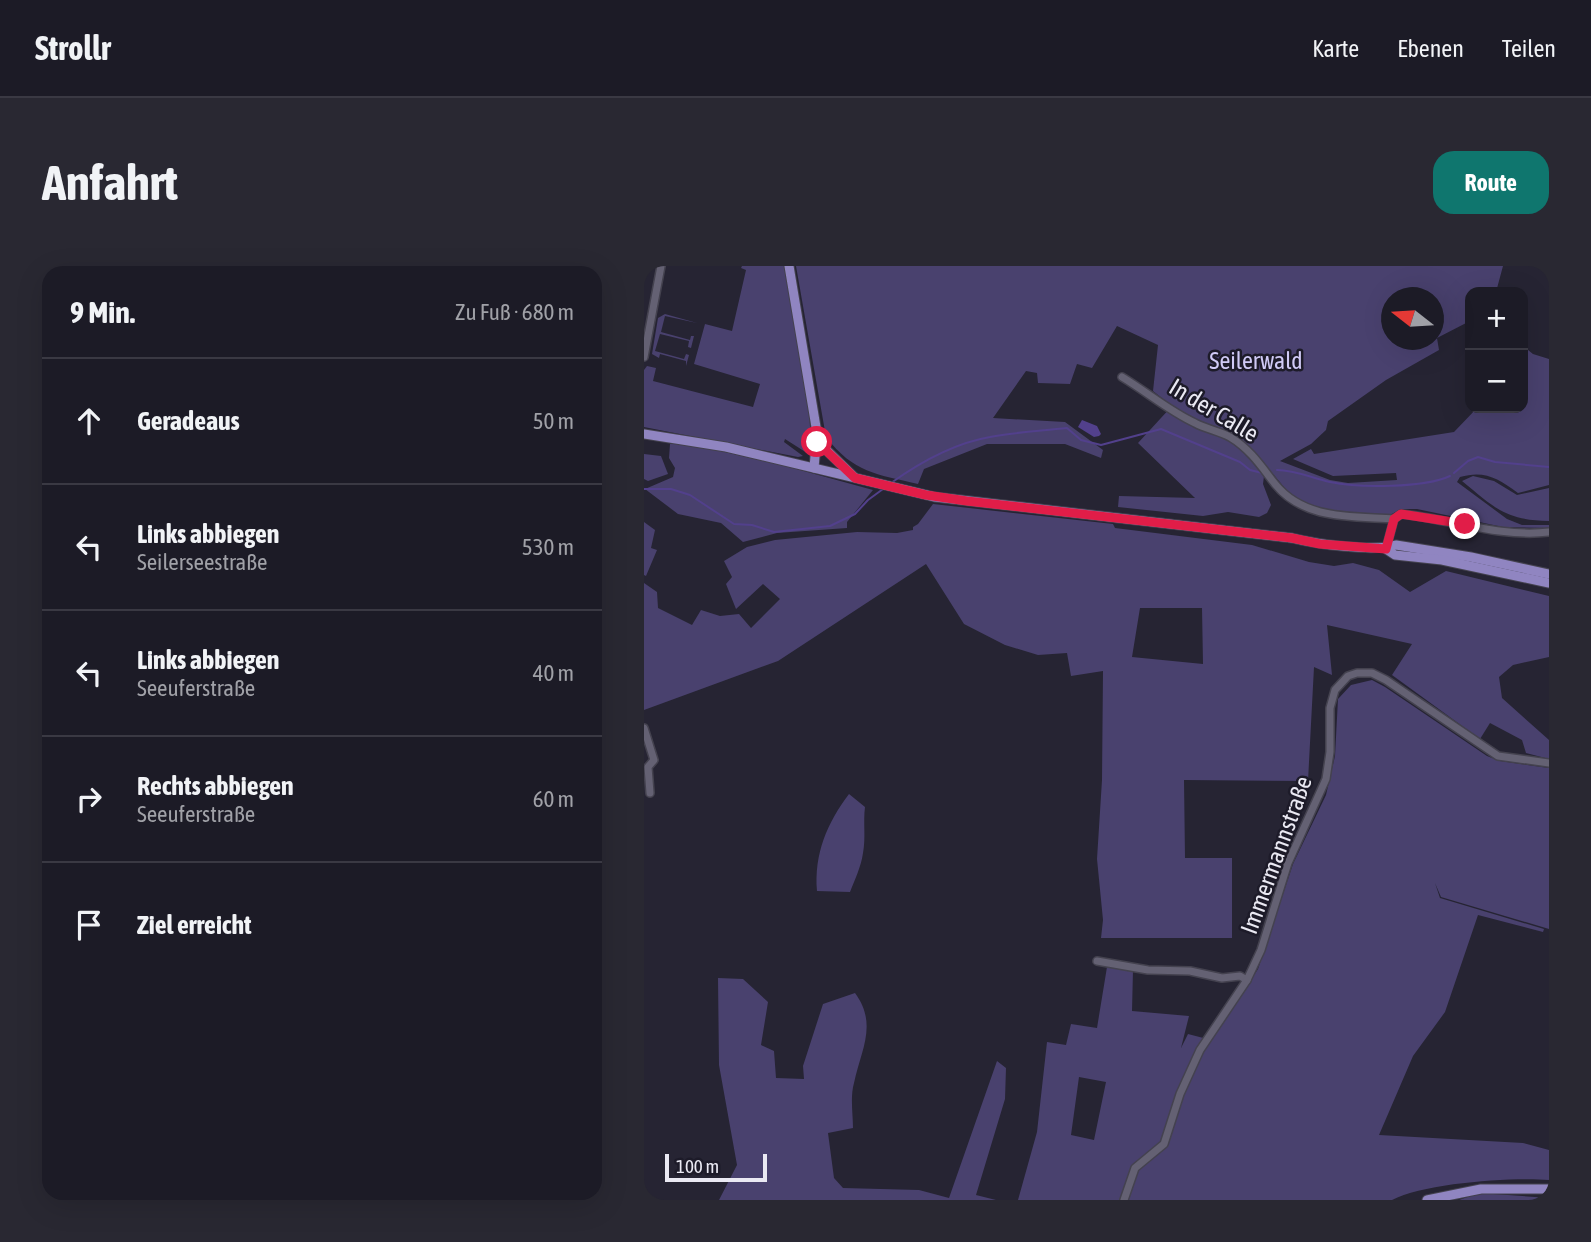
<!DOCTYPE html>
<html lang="de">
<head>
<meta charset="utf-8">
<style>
  :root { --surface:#1c1b26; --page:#292832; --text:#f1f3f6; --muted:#a0a1a7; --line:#3a3943; --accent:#0f766e }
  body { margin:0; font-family:"Asap Condensed",sans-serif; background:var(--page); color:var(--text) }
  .controls { position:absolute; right:21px; top:21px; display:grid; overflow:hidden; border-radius:14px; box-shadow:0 7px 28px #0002 }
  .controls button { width:63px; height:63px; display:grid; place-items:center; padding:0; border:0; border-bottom:2px solid var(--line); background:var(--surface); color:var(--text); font:35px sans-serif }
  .compass { position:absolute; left:737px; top:21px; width:63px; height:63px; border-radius:50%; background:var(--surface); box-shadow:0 7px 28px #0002; rotate:287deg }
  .scale { position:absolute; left:21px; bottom:18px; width:102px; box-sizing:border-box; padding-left:7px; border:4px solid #eae9f3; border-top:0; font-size:19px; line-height:24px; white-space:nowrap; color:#eae9f3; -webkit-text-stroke:5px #1d1b29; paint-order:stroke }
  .stop { position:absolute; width:21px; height:21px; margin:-16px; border:5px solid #e11d48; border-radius:50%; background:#fff }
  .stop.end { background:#e11d48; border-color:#fff; box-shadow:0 2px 7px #0008 }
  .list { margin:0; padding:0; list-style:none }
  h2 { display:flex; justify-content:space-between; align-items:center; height:91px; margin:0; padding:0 28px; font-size:30px }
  h2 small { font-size:23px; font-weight:400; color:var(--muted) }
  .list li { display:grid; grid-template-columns:46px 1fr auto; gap:21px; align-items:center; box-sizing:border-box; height:126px; padding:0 28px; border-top:2px solid var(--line) }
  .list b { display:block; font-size:26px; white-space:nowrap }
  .list p { margin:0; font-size:23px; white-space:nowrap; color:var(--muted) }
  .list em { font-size:23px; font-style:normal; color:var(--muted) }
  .icon { flex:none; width:38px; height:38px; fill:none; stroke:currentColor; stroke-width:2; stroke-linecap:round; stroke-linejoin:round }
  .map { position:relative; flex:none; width:905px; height:934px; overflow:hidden; border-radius:21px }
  header { display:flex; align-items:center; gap:42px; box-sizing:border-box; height:98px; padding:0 35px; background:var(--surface); border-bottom:2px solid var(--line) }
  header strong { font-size:33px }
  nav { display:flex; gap:38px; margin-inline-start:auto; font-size:24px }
  .intro { display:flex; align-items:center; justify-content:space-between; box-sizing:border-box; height:168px; padding:0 42px }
  h1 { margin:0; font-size:49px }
  .button { padding:18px 32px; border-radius:21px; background:var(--accent); color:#fff; font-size:24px; font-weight:700 }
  main { display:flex; gap:42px; padding:0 42px }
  aside { flex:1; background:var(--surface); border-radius:21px; box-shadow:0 7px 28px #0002 }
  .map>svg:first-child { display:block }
</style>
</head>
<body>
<header>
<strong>Strollr</strong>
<nav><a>Karte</a><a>Ebenen</a><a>Teilen</a></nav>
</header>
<div class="intro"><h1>Anfahrt</h1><a class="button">Route</a></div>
<main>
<aside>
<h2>9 Min.<small>Zu Fuß · 680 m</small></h2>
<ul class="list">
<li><svg class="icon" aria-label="ahead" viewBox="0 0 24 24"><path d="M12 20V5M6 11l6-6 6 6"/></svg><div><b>Geradeaus</b></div><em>50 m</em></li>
<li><svg class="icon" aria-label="left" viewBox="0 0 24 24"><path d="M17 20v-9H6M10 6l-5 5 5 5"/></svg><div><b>Links abbiegen</b><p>Seilerseestraße</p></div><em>530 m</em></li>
<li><svg class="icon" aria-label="left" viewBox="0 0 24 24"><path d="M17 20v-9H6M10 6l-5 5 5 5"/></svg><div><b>Links abbiegen</b><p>Seeuferstraße</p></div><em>40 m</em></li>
<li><svg class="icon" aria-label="right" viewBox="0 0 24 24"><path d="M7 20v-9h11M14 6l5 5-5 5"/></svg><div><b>Rechts abbiegen</b><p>Seeuferstraße</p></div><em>60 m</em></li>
<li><svg class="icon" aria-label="arrive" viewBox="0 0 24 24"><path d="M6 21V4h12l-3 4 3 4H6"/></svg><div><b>Ziel erreicht</b></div></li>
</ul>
</aside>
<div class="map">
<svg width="905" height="934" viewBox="0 0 905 934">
  <rect width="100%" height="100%" fill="#262433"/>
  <!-- green -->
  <g fill="#49416e" fill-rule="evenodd">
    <path d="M 98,0 L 140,0 L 165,140 L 166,161 L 163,187 L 141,173 L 140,176 L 159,190 L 154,191 L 0,161 L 0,104 L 3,100 L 12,102 L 9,115 L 109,141 L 116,118 L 50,98 L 61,58 L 88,65 L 102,4 L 97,2 Z"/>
    <path d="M 152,0 L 859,0 L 852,26 L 826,26 L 826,55 L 793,72 L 795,84 L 742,114 L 684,155 L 682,164 L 667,178 L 636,195 L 686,214 L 704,217 L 753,214 L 752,207 L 689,210 L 649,193 L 667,183 L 670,188 L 810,166 L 833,142 L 879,142 L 879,80 L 889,88 L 905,93 L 905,219 L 874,227 C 854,212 840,204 816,211 L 813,216 L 863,253 L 878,259 L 905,259 L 905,262 L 859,261 L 773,243 L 757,243 L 746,249 L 689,247 L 666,242 L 650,233 L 629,208 L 620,210 L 619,218 L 627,239 L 623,247 L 615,251 L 584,246 L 559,250 L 474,241 L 475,230 L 551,232 L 494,177 L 528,140 L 509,125 L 514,79 L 473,60 L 448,102 L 433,98 L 426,118 L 394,117 L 393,107 L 382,105 L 349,152 L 421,156 L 459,184 L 457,192 L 421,178 L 343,178 L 280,203 L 274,218 C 232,208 210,207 182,171 ZM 748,32 L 790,32 L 790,74 L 748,74 Z"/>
    <path d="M 21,48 L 53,57 L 21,50 L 17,66 L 46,74 L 47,70 L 50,70 L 47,82 L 44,81 L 45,75 L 16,68 L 11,85 L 40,93 L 42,88 L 45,89 L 42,100 L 42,95 L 16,88 L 15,92 L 8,88 L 14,52 Z"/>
    <path d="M 42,177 L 138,199 L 229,224 L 203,256 L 203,262 L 133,267 L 99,276 L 77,257 L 34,248 L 1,223 L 29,211 L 31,202 L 25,192 L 26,178 Z"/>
    <path d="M 0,188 L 17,190 L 24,208 L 4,215 L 0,213 Z"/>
    <path d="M 829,210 L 850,215 L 873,229 L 905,222 L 905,255 C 861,254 851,242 818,215 Z"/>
    <path d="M 289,238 L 469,258 L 471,262 L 608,279 L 665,296 L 690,300 L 709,297 L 735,304 L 766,326 L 802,305 L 905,330 L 905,391 L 869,399 L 855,411 L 858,432 L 905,474 L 905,493 L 882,487 L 878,474 L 846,457 L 836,473 L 748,409 L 768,378 L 683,359 L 688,409 L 670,401 L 664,515 L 540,514 L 541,592 L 588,592 L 588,672 L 457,672 L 459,654 L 453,593 L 458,514 L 459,405 L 427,410 L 423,387 L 394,389 L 361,379 L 320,358 L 282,298 L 134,395 L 0,444 L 0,317 L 13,326 L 14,342 L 48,359 L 57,344 L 76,350 L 95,348 L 107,362 L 136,333 L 119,318 L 92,343 L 82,318 L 88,311 L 80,295 L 103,281 L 131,274 L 213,266 L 253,267 L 269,264 L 269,261 L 274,258 ZM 496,342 L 558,342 L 559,398 L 488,391 Z"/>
    <path d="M 0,256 L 11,264 L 7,282 L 13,284 L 2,310 L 0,309 Z"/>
    <path d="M 728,414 L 741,421 L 843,490 L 856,495 L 905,502 L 905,663 L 797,631 L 791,617 L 796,632 L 900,663 L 899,666 L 834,649 L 801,746 L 769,790 L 735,869 L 879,877 L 905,884 L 905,914 C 867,911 781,917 748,934 L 374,934 L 393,866 L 403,776 L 422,779 L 427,758 L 453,762 L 463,701 L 489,704 L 488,745 L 545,750 L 537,782 L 544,768 L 567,774 L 614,703 L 649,598 L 682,529 L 691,490 L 694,433 L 707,419 ZM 435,811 L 462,816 L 450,874 L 427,869 Z"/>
    <path d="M 205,528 L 221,541 C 219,556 222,572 219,587 C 217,601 211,613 206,626 L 173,625 C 170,588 183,557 205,528 Z"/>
    <path d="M 74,712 L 99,713 L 124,736 L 117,779 L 130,785 L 132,812 L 160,813 L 159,800 L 179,738 L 211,727 C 234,758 217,784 210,817 C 206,831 209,848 209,862 L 184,867 L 190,912 L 199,922 L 275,924 L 305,932 L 353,795 L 362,802 L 361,833 L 332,929 L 352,934 L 75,934 L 93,899 L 75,799 Z"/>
    <path d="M 835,927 L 905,932 L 905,934 L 815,934 Z"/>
  </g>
  <!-- water -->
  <path fill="#52408c" d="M 438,154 L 453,160 L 457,168 L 455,170 L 450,171 L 434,161 Z"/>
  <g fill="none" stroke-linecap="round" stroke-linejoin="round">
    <!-- stream -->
    <g stroke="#52408c" stroke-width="2">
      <path d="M 633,204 C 651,204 668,212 686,216 C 715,222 780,222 806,210"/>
      <path d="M 810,207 L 824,195 L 834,191 L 851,196 L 905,201"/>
      <path d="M 247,217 C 275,197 311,177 346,171 C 371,166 397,165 423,162 L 437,174 L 457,179 L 517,163 L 596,196 L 606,204 L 618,207"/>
      <path d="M 0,223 L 27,223 L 46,229 L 90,258 L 108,259 L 130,266 L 186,260 L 211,248 L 224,234 L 239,223"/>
    </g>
    <defs>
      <g id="minor">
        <path d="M 0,91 L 17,0"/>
        <path d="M 478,111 C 503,126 525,145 551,157 C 562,163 575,165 586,171 C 606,183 617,200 631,218 C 660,254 707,250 750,253"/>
        <path d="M 742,283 L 750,253 L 757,248 C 806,253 856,272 905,266"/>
        <path d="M 0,462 L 10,494 L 4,501 L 6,527"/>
        <path d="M 453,695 L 504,704 L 546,705 L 578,712 L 596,710 L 603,714"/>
        <path d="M 480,934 L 491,902 L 520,878 L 536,828 L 556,784 L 603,714 L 617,684 L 644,597 L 682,513 L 686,486 L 686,442 L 691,424 L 704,410 L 713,407 L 728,407 L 742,414 L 854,490 L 905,497"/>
      </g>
      <g id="major">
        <path d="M 145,0 L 173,167 L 170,202"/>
        <path d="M 0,168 L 82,181 L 291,231 L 648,272 C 672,278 730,286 752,279 L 827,291 L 905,308"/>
        <path d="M 173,175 L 210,211"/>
        <path d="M 742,283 L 751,289 L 798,294 L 905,317"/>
        <path d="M 783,934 L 837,923 L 905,923"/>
      </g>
    </defs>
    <!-- minor casing -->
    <use href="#minor" stroke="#44424f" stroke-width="10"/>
    <!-- major casing -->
    <use href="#major" stroke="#44424f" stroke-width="11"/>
    <!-- minor -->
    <use href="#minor" stroke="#646173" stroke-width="7"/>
    <!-- major -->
    <use href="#major" stroke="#9085c1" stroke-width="9"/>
  </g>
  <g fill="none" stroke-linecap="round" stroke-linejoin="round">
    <!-- route -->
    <path stroke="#e11d48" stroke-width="9" d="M 173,176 L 211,212 L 282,229 L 323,235 L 648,272 L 676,278 L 742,283 L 750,253 L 757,248 L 821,258"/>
  </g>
  <g text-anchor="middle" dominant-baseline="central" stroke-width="5" stroke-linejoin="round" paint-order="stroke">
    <!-- park labels -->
    <g font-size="24" fill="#d0caf6" stroke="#1d1b29">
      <text x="612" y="94">Seilerwald</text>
    </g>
    <!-- street labels -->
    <g font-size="24" fill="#eae9f3" stroke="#1d1b29">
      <text transform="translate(570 144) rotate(31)">In der Calle</text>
      <text transform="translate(632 589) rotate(-70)">Immermannstraße</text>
    </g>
  </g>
</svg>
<div class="controls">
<button>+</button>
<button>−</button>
</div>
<svg class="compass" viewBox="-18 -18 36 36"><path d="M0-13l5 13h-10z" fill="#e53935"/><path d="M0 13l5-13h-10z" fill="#a0a1a7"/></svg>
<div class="scale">100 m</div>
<div class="stop" style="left:173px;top:176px"></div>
<div class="stop end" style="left:821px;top:258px"></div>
</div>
</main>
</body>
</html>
